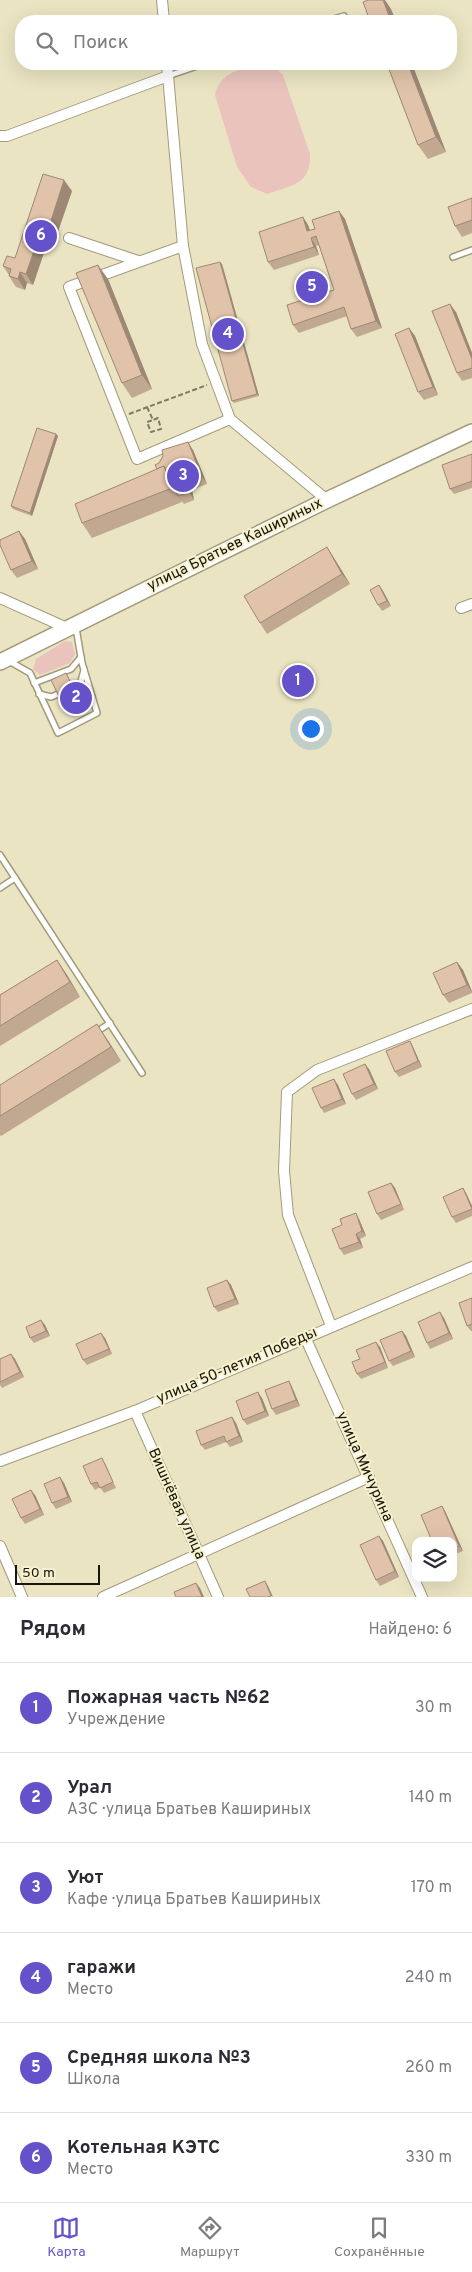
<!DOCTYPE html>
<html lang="ru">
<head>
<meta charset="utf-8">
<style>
  :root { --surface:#fff; --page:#f2f2f3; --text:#2b2b33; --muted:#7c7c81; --line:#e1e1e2; --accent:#6552cb }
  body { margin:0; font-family:Overpass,sans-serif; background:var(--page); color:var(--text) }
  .controls { position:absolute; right:15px; bottom:15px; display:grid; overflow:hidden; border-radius:10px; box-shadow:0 5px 20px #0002 }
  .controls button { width:45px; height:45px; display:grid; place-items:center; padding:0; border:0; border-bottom:1px solid var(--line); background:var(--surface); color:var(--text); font:25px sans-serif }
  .scale { position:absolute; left:15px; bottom:12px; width:85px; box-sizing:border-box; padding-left:5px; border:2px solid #18160a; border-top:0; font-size:14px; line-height:18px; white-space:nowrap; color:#18160a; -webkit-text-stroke:4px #f7f1cf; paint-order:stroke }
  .you { position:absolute; left:310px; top:728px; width:18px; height:18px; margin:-12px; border:4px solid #fff; border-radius:50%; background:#1a73e8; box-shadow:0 0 0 8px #1a73e833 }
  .badge { display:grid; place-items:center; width:32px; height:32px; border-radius:50%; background:var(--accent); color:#fff; font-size:16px; font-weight:700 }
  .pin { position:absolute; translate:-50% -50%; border:2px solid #fff; box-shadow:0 1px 5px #0006 }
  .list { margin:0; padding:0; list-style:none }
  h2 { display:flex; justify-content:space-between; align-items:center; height:65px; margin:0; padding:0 20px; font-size:21px }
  h2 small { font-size:16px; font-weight:400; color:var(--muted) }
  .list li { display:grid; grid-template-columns:32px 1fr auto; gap:15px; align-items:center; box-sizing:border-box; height:90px; padding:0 20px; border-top:1px solid var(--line) }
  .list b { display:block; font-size:19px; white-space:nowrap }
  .list p { margin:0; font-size:16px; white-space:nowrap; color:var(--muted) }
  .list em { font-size:16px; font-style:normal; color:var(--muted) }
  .icon { flex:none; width:28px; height:28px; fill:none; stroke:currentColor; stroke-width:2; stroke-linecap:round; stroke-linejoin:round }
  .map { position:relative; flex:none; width:472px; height:1597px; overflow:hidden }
  .search { position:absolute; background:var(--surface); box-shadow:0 5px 20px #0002; left:15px; right:15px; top:15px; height:55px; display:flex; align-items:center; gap:12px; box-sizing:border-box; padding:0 18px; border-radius:20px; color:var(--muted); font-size:19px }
  .sheet { height:605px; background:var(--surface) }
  nav { display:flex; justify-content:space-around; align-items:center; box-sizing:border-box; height:70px; border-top:1px solid var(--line); background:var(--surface); font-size:14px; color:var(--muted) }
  nav a { display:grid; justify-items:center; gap:2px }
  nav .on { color:var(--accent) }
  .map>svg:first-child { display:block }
</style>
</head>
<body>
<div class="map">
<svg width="472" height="1597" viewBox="0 0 472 1597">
  <rect width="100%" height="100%" fill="#eae4c2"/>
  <!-- green -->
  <g fill="#eac3bd">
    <path d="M 258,64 L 273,66 L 283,75 L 310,154 C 311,185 292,185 267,194 L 251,187 L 237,167 L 215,95 C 220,73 238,70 258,64 Z"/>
    <path d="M 65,641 L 72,642 L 75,654 L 70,663 L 40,675 L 33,669 L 36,659 Z"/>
  </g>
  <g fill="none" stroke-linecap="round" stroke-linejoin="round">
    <defs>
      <g id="service">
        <path d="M 327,21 L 344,16"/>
        <path d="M 168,76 L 203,64"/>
        <path d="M 453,257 L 472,250"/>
        <path d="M 9,661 L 30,673 L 58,733 L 97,713 L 82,663 L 76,628"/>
        <path d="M 34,683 L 71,669 L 81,657"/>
        <path d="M 39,694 L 51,697 L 80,685 L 84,670"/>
        <path d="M 0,855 L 142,1073"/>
        <path d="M 0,888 L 15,878"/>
        <path d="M 95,1033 L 110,1023"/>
      </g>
      <g id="minor">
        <path d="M 162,0 L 164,21"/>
        <path d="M 167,64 L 183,246 L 202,344 L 230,419 L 327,500"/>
        <path d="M 0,136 L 7,136 L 168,76"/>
        <path d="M 69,238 L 138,261"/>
        <path d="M 183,246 L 69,287 L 137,459 L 230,419"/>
        <path d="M 0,598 L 67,628"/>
        <path d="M 461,608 L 472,604"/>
        <path d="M 331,1326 L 288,1215 L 284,1171 L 287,1092 L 317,1070 L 472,1009"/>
        <path d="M 305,1337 L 422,1597"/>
        <path d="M 135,1411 L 218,1597"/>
        <path d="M 0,1461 L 135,1411 L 472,1267"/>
        <path d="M 0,1546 L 22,1597"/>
        <path d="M 103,1597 L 369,1477"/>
      </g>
      <path id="secondary" d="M 0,662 L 327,500 L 472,432"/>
    </defs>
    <!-- service casing -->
    <use href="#service" stroke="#a19b7c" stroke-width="8"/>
    <!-- minor casing -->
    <use href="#minor" stroke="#a19b7c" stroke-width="12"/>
    <!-- secondary casing -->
    <use href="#secondary" stroke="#a19b7c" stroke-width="18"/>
    <!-- path -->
    <g stroke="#7e7a63" stroke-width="2" stroke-dasharray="5 2.5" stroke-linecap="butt">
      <path d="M 147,407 L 153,420 L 158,418 L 161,429 L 151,432 L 147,422 L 153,420"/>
      <path d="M 129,414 L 207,385"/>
    </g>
    <!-- service -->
    <use href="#service" stroke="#fff" stroke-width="5"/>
    <!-- minor -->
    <use href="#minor" stroke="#fff" stroke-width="10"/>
    <!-- secondary -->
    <use href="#secondary" stroke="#fff" stroke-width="15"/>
  </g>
  <!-- wall -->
  <g fill="#c1a891">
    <path d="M 387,64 L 412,64 L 446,152 L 428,159 L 418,145 Z"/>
    <path d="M 72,191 L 56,237 L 50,235 L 33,285 L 27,283 L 25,290 L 16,287 L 9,276 L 9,275 L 3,266 L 15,258 Z"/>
    <path d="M 472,198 L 472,233 L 462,237 L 455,226 Z"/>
    <path d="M 339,211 L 345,219 L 382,328 L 357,337 L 351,329 L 347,316 L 299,333 L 293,325 L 334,290 L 319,245 L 316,246 L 319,255 L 274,270 L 268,262 L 303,217 L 308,225 L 310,230 L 315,229 Z"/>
    <path d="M 222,264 L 259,396 L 234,403 L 232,401 Z"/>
    <path d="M 108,279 L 152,389 L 132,398 L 122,383 Z"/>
    <path d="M 456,312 L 472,353 L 472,378 L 462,381 L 457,373 Z"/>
    <path d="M 409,328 L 415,336 L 438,395 L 424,400 L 418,392 Z"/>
    <path d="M 56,434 L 58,436 L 32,516 L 13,509 L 11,506 Z"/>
    <path d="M 193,450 L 207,484 L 192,490 L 194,500 L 184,504 L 181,500 L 182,502 L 92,538 L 82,523 L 157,469 Z"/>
    <path d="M 472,454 L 472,488 L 454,494 L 450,489 Z"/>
    <path d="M 19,531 L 25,539 L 38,569 L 17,578 L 11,570 Z"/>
    <path d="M 327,547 L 334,558 L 350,584 L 267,634 L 260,623 Z"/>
    <path d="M 379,585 L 383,591 L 391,606 L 382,611 L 378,605 Z"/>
    <path d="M 66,673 L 80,700 L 65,708 L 63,705 Z"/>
    <path d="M 57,960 L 67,975 L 80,997 L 0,1046 L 0,995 Z"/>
    <path d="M 457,962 L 463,970 L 472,991 L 472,993 L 449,1003 L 443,995 Z"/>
    <path d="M 107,1039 L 121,1061 L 1,1136 L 0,1135 L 0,1085 Z"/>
    <path d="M 410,1041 L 413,1047 L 422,1067 L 399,1077 L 395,1072 Z"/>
    <path d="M 369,1069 L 378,1089 L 356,1100 L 352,1094 Z"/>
    <path d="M 338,1085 L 346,1104 L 324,1113 L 321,1108 Z"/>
    <path d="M 391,1183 L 395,1188 L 404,1210 L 381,1220 L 377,1214 Z"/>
    <path d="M 463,1188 L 466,1193 L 472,1206 L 472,1216 L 456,1223 L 452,1217 Z"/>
    <path d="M 359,1219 L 366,1236 L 360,1239 L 363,1248 L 344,1255 L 340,1249 Z"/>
    <path d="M 227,1280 L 231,1285 L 239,1304 L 218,1312 L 214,1307 Z"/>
    <path d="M 472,1298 L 472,1331 L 471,1331 L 467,1326 Z"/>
    <path d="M 444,1318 L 453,1339 L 430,1349 L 427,1343 Z"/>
    <path d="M 45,1325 L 50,1336 L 34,1343 L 30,1338 Z"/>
    <path d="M 402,1331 L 406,1336 L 415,1357 L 393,1366 L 389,1361 Z"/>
    <path d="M 105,1338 L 112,1354 L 87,1365 L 83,1360 Z"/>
    <path d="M 380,1347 L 388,1368 L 361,1379 L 357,1374 L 360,1359 Z"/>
    <path d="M 11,1354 L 15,1359 L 24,1377 L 2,1388 L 0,1385 L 0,1359 Z"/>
    <path d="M 289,1381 L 292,1387 L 300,1406 L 276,1415 L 272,1409 Z"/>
    <path d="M 262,1398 L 269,1416 L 247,1425 L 243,1420 Z"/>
    <path d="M 236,1423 L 243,1442 L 230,1447 L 226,1442 L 205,1450 L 201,1445 Z"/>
    <path d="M 105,1463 L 116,1488 L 104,1493 L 100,1487 L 95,1490 L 91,1484 Z"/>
    <path d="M 64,1483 L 72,1502 L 56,1509 L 52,1503 Z"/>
    <path d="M 35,1495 L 44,1515 L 25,1524 L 21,1518 Z"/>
    <path d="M 442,1506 L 445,1511 L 463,1551 L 453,1555 L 453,1541 Z"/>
    <path d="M 379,1536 L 383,1541 L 399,1577 L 380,1586 L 376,1580 Z"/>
  </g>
  <!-- shaded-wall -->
  <g fill="#9d8876">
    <path d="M 383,0 L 385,0 L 391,9 L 396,21 L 391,21 Z"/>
    <path d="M 408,64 L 412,64 L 446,152 L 436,137 Z"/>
    <path d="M 64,180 L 72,191 L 56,237 L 49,227 Z"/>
    <path d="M 339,211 L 345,219 L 382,328 L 376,321 Z"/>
    <path d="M 303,217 L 308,225 L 312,237 L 307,231 Z"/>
    <path d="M 43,225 L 50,235 L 33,285 L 26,274 Z"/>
    <path d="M 311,238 L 316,246 L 319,255 L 314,247 Z"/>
    <path d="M 220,262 L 222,264 L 259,396 L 257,394 Z"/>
    <path d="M 98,265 L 108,279 L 152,389 L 142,375 Z"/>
    <path d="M 20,272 L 27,283 L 25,290 L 18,279 Z"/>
    <path d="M 450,304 L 456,312 L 472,353 L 472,359 Z"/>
    <path d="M 409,328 L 415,336 L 438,395 L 433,387 Z"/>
    <path d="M 56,434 L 58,436 L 32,516 L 30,513 Z"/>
    <path d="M 188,442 L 193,450 L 207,484 L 202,477 Z"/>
    <path d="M 164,466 L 174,480 L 178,496 L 182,502 L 172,488 Z"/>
    <path d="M 186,482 L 192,490 L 194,500 L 189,492 Z"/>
    <path d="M 19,531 L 25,539 L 38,569 L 32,561 Z"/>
    <path d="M 327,547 L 334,558 L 350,584 L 342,574 Z"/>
    <path d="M 379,585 L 383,591 L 391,606 L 387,601 Z"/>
    <path d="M 57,960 L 67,975 L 80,997 L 70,982 Z"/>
    <path d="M 457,962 L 463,970 L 472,992 L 467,985 Z"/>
    <path d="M 97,1024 L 107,1039 L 121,1061 L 111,1047 Z"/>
    <path d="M 410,1041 L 413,1047 L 422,1067 L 418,1061 Z"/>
    <path d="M 365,1064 L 369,1069 L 378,1089 L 374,1084 Z"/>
    <path d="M 334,1079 L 338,1085 L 346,1104 L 342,1099 Z"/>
    <path d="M 391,1183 L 395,1188 L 404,1210 L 401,1204 Z"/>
    <path d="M 463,1188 L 466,1193 L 472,1206 L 472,1209 Z"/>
    <path d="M 356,1213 L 359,1219 L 366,1236 L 362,1231 Z"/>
    <path d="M 356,1234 L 360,1239 L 363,1248 L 359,1242 Z"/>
    <path d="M 227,1280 L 231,1285 L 239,1304 L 235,1299 Z"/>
    <path d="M 440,1312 L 444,1318 L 453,1339 L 449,1333 Z"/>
    <path d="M 41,1320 L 45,1325 L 50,1336 L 46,1331 Z"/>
    <path d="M 402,1331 L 406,1336 L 415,1357 L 411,1351 Z"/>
    <path d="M 101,1333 L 105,1338 L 112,1354 L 109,1349 Z"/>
    <path d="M 376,1342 L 380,1347 L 388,1368 L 385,1362 Z"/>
    <path d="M 11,1354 L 15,1359 L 24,1377 L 20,1372 Z"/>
    <path d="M 289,1381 L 292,1387 L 300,1406 L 296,1400 Z"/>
    <path d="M 258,1392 L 262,1398 L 269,1416 L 265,1411 Z"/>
    <path d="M 232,1417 L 236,1423 L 243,1442 L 239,1436 Z"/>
    <path d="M 60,1477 L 64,1483 L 72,1502 L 68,1497 Z"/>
    <path d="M 31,1490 L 35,1495 L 44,1515 L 40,1509 Z"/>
    <path d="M 442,1506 L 445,1511 L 463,1551 L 459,1546 Z"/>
    <path d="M 379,1536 L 383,1541 L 399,1577 L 395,1571 Z"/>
    <path d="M 265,1581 L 268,1586 L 273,1597 L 271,1596 Z"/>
    <path d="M 196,1583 L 200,1588 L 204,1597 L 202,1597 Z"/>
  </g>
  <!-- building -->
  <g fill="#e0c3a9" stroke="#9d8876">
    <path d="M 368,0 L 383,0 L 391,21 L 370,21 L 363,2 Z"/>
    <path d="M 387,64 L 408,64 L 436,137 L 418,145 Z"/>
    <path d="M 43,174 L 64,180 L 49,227 L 43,225 L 26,274 L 20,272 L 18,279 L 9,276 L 11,269 L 3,266 L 7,256 L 15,258 Z"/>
    <path d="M 472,198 L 472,220 L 455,226 L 448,207 Z"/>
    <path d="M 339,211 L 376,321 L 351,329 L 344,307 L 293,325 L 287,305 L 334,290 L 316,236 L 311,238 L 314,247 L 268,262 L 259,232 L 303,217 L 307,231 L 315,229 L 312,220 Z"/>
    <path d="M 220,262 L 257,394 L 232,401 L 196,268 Z"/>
    <path d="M 98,265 L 142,375 L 122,383 L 76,273 Z"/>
    <path d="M 450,304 L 472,359 L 472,368 L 457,373 L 432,311 Z"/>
    <path d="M 409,328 L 433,387 L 418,392 L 395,334 Z"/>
    <path d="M 37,428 L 56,434 L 30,513 L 11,506 Z"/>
    <path d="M 188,442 L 202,477 L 186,482 L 189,492 L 178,496 L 168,472 L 164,466 L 157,469 L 155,465 L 159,463 L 163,456 L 162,450 Z"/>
    <path d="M 472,454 L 472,481 L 450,489 L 442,465 Z"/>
    <path d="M 164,466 L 172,488 L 82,523 L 75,504 Z"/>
    <path d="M 19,531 L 32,561 L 11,570 L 0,545 L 0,540 Z"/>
    <path d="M 327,547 L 342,574 L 260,623 L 244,596 Z"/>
    <path d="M 379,585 L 387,601 L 378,605 L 370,590 Z"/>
    <path d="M 66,673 L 78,698 L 63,705 L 51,680 Z"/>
    <path d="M 57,960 L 70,982 L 0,1026 L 0,995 Z"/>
    <path d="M 457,962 L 467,985 L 443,995 L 433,973 Z"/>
    <path d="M 97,1024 L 111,1047 L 0,1116 L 0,1085 Z"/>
    <path d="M 410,1041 L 418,1061 L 395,1072 L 386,1051 Z"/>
    <path d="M 365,1064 L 374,1084 L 352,1094 L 343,1074 Z"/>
    <path d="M 334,1079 L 342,1099 L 321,1108 L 312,1088 Z"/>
    <path d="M 391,1183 L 401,1204 L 377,1214 L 368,1192 Z"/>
    <path d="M 463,1188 L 472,1209 L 452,1217 L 443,1197 Z"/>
    <path d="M 356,1213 L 362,1231 L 356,1234 L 359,1242 L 340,1249 L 332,1229 L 342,1225 L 340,1219 Z"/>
    <path d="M 227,1280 L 235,1299 L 214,1307 L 207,1288 Z"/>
    <path d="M 472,1298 L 472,1324 L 467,1326 L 459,1303 Z"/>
    <path d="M 440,1312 L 449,1333 L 427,1343 L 418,1322 Z"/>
    <path d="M 41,1320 L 46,1331 L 30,1338 L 26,1327 Z"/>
    <path d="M 402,1331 L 411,1351 L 389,1361 L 380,1340 Z"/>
    <path d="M 101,1333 L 109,1349 L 83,1360 L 76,1344 Z"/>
    <path d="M 376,1342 L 385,1362 L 357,1374 L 352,1362 L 360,1359 L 356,1350 Z"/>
    <path d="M 11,1354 L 20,1372 L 0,1382 L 0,1359 Z"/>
    <path d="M 289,1381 L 296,1400 L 272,1409 L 265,1390 Z"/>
    <path d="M 258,1392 L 265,1411 L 243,1420 L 236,1401 Z"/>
    <path d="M 232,1417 L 239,1436 L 226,1442 L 224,1436 L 201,1445 L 196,1431 Z"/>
    <path d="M 102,1458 L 113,1482 L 100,1488 L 97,1482 L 91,1484 L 83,1466 Z"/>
    <path d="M 60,1477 L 68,1497 L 52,1503 L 44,1484 Z"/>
    <path d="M 31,1490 L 40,1509 L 21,1518 L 12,1499 Z"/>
    <path d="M 442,1506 L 459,1546 L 453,1548 L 453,1541 L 432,1541 L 421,1515 Z"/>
    <path d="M 379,1536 L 395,1571 L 376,1580 L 360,1545 Z"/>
    <path d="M 265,1581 L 271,1596 L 268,1597 L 250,1597 L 246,1589 Z"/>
    <path d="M 196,1583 L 202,1597 L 176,1597 L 174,1592 Z"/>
  </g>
  <g text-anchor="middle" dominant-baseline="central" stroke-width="4" stroke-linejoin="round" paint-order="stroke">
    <!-- street labels -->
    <g font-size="15" fill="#18160a" stroke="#f7f1cf">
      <text transform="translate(235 545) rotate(-26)">улица Братьев Кашириных</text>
      <text transform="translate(237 1366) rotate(-23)">улица 50-летия Победы</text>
      <text transform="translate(364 1467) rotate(66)">улица Мичурина</text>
      <text transform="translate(176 1504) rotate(66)">Вишнёвая улица</text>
    </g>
  </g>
</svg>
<div class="controls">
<button><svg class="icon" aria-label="layers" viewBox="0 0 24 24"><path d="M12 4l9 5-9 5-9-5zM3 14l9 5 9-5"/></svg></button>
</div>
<div class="scale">50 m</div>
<div class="you"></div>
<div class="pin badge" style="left:298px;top:681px">1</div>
<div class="pin badge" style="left:76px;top:698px">2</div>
<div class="pin badge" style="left:183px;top:476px">3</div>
<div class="pin badge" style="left:228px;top:334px">4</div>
<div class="pin badge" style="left:312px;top:287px">5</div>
<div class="pin badge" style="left:41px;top:236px">6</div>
<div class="search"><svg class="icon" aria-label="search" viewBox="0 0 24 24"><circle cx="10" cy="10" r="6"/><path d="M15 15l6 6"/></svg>Поиск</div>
</div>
<section class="sheet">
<h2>Рядом<small>Найдено: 6</small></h2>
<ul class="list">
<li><span class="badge">1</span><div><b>Пожарная часть №62</b><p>Учреждение</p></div><em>30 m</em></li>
<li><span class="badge">2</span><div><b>Урал</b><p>АЗС · улица Братьев Кашириных</p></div><em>140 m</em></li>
<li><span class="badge">3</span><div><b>Уют</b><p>Кафе · улица Братьев Кашириных</p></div><em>170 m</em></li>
<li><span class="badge">4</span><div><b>гаражи</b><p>Место</p></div><em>240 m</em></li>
<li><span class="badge">5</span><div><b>Средняя школа №3</b><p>Школа</p></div><em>260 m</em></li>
<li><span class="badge">6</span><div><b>Котельная КЭТС</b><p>Место</p></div><em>330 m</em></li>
</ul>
</section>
<nav>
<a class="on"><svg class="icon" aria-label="map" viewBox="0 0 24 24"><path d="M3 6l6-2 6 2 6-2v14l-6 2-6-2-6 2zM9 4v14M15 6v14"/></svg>Карта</a>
<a><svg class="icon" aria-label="directions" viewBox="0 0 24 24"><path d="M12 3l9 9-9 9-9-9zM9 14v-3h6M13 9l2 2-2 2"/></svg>Маршрут</a>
<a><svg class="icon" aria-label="saved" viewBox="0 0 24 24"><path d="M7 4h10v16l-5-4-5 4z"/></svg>Сохранённые</a>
</nav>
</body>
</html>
